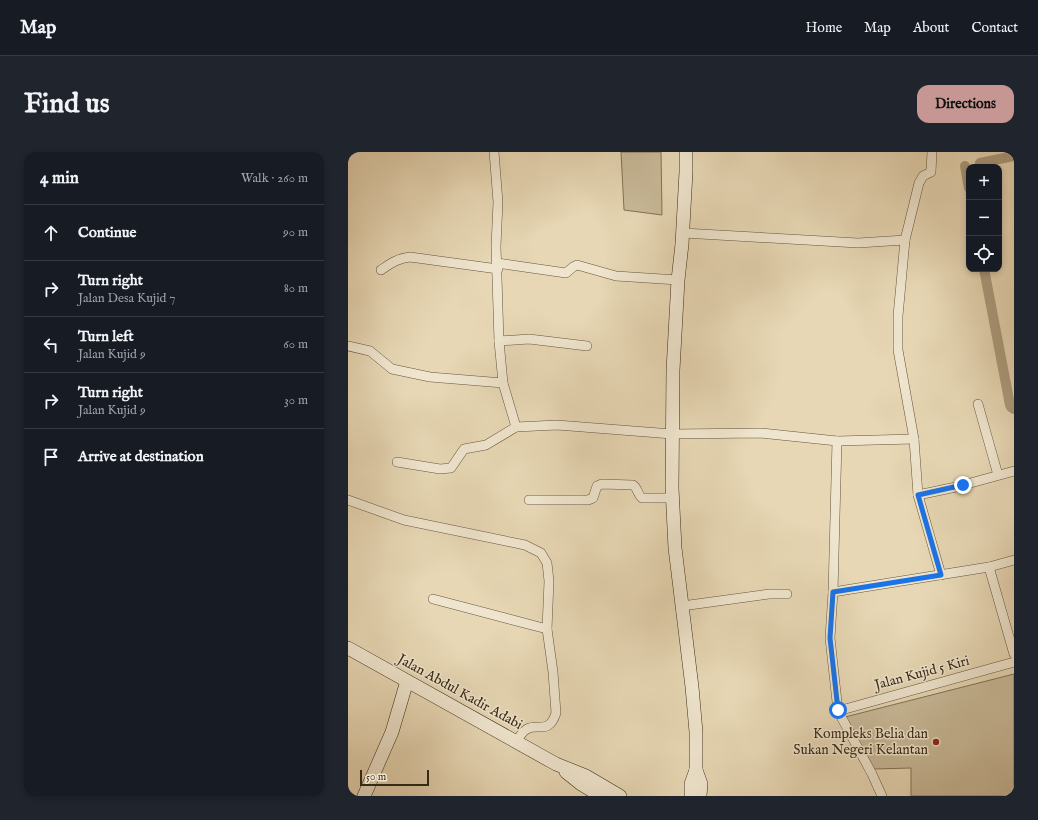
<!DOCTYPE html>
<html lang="en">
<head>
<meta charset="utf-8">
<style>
  :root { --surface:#171b24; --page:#20242c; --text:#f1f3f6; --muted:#9ea1a6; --line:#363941; --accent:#c59692 }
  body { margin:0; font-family:"IM FELL English",serif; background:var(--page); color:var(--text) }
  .controls { position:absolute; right:12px; top:12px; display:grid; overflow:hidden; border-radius:8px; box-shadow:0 2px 6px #0003 }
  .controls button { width:36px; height:36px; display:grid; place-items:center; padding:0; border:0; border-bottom:1px solid var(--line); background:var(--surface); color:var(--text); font:20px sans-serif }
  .scale { position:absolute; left:12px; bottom:10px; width:69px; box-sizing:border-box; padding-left:4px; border:2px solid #392a15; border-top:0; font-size:11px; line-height:14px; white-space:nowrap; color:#392a15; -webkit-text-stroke:3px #efe5ce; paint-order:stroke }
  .stop { position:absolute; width:12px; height:12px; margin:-9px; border:3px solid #1a73e8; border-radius:50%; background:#fff }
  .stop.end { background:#1a73e8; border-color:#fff; box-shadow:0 1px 4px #0008 }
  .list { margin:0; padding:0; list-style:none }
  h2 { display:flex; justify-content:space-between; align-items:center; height:52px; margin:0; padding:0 16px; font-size:17px }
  h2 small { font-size:13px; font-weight:400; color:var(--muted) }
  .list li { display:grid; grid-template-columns:26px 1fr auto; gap:12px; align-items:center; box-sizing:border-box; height:56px; padding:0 16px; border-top:1px solid var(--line) }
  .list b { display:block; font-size:15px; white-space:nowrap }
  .list p { margin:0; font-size:13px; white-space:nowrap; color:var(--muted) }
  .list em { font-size:13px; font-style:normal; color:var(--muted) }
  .icon { flex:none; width:22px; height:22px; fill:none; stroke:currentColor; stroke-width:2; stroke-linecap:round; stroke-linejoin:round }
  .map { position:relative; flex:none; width:666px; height:644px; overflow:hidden; border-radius:12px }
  header { display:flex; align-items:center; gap:24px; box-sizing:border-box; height:56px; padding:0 20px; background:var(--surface); border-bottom:1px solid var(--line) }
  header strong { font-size:19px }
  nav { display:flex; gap:22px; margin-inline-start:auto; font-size:14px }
  .intro { display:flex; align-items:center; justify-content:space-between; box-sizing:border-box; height:96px; padding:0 24px }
  h1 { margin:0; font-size:28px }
  .button { padding:10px 18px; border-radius:12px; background:var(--accent); color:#111; font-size:14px; font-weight:700 }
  main { display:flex; gap:24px; padding:0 24px }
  aside { flex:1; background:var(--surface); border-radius:12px; box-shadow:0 2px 6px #0003 }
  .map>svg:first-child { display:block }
</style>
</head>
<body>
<header>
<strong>Map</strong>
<nav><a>Home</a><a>Map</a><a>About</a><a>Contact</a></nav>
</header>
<div class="intro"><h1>Find us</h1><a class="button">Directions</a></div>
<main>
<aside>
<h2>4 min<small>Walk · 260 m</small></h2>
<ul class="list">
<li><svg class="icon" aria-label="ahead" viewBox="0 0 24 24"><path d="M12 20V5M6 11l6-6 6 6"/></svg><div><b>Continue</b></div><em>90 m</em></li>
<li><svg class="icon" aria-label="right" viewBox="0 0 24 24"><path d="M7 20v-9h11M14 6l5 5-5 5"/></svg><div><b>Turn right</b><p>Jalan Desa Kujid 7</p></div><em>80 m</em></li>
<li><svg class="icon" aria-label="left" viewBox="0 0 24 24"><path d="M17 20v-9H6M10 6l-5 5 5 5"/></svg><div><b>Turn left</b><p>Jalan Kujid 9</p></div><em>60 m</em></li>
<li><svg class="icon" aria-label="right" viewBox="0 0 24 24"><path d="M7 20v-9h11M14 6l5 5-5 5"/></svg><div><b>Turn right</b><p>Jalan Kujid 9</p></div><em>30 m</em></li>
<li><svg class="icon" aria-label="arrive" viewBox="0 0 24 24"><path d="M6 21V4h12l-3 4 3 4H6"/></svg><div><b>Arrive at destination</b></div></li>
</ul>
</aside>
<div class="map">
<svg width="666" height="644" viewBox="0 0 666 644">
  <rect width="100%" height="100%" fill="#e7d7b4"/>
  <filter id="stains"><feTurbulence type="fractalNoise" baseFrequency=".005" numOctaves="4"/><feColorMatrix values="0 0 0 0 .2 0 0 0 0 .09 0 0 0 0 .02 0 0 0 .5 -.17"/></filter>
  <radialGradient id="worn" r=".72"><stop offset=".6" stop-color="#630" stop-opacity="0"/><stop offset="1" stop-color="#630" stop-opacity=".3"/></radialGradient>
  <!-- green -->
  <g fill="#c9ba99" stroke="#817257">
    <path d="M 273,0 L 313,0 L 314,63 L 276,58 Z"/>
    <path d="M 666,522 L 666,644 L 563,644 L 563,616 L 526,617 L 497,565 Z"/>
  </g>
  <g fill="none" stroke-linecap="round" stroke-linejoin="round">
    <!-- canal -->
    <g stroke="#ac9c7e" stroke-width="10">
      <path d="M 632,11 L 666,4"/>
      <path d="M 617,14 L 621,36"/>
      <path d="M 636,117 L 662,253 L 663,255 L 666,257"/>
    </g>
    <defs>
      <g id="street">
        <path d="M 146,0 L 150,50 L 148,94 L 151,189"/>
        <path d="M 335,81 L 510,91 L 557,88"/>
        <path d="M 149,111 L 218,121 L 225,115 L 229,113 L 268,124 L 330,128"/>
        <path d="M 33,118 C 42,112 50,106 62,105 L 150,117"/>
        <path d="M 0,194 L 22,199 L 44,217 L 82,225 L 155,231 L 151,189 L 181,187 L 239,194"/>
        <path d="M 155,231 L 168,275 L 209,273 L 324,282 L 413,281 L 489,289 L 566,287"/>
        <path d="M 630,252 L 650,323"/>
        <path d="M 489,289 L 485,440 L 482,486 L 490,559 L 524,622 L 534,644"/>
        <path d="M 49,310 L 92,317 L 103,316 L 116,297 L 138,293 L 168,275"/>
        <path d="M 570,343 L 566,287 L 550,198 L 550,164 L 557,88 L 571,31 L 575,24 L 583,20 L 584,0"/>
        <path d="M 0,348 L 56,368 L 177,393 L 193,401 L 199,411 L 201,429 L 199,477 L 205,520 L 208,561 C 201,583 190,571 179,577 C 174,580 171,585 168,590"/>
        <path d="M 181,348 L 240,348 L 245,346 L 249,334 L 254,332 L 285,333 C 290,336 289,342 294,346 L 324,346"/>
        <path d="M 641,415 L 666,502"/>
        <path d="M 593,423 L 570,343 L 608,335 L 666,319"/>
        <path d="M 485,440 L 641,415 L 666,408"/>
        <path d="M 85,447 L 199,477"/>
        <path d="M 334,454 L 421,442 L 439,442"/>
        <path d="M 490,559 L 666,510"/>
      </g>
      <g id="secondary">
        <path d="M 338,0 L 338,20 L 334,92 L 330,128 L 325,218 L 324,336 L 327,396 L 344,535 L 348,580 L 348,618 L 353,632 L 352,644"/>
        <path d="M 0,496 L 208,612 L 238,624 L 272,644"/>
        <path d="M 218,620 L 233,632 L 253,644"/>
        <path d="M 16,644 L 44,580 L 59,529"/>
        <path d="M 343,644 L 343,632 L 348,618"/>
      </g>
    </defs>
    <!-- street casing -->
    <use href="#street" stroke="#64553d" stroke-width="10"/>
    <!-- secondary casing -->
    <use href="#secondary" stroke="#392a15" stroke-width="14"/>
    <!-- street -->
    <use href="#street" stroke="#efe5ce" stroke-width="9"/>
    <!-- secondary -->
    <use href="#secondary" stroke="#efe5ce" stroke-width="13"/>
  </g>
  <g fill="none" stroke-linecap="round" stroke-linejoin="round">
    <!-- route -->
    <path stroke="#1a73e8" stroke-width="5" d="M 490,558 L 482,486 L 485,440 L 593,423 L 570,343 L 615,333"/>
  </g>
  <!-- markers -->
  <circle fill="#8f2418" stroke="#efe5ce" stroke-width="1.5" cx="588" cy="590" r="4"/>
  <g text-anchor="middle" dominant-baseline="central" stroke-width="3" stroke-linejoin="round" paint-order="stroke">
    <!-- street labels -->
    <g font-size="14" fill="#392a15" stroke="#efe5ce">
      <text transform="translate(574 521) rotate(-15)">Jalan Kujid 5 Kiri</text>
      <text transform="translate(112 540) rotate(29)">Jalan Abdul Kadir Adabi</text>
    </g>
    <!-- poi labels -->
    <g font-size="14" fill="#392a15" stroke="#efe5ce" text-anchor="end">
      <text x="580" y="582">Kompleks Belia dan<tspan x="580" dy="16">Sukan Negeri Kelantan</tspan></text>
    </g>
  </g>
  <rect width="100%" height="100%" filter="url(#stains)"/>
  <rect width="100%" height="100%" fill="url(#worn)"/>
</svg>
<div class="controls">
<button>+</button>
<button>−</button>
<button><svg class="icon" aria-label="locate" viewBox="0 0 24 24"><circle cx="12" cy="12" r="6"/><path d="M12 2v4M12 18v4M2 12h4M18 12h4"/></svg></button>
</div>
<div class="scale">50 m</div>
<div class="stop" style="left:490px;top:558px"></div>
<div class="stop end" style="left:615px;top:333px"></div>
</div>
</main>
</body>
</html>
